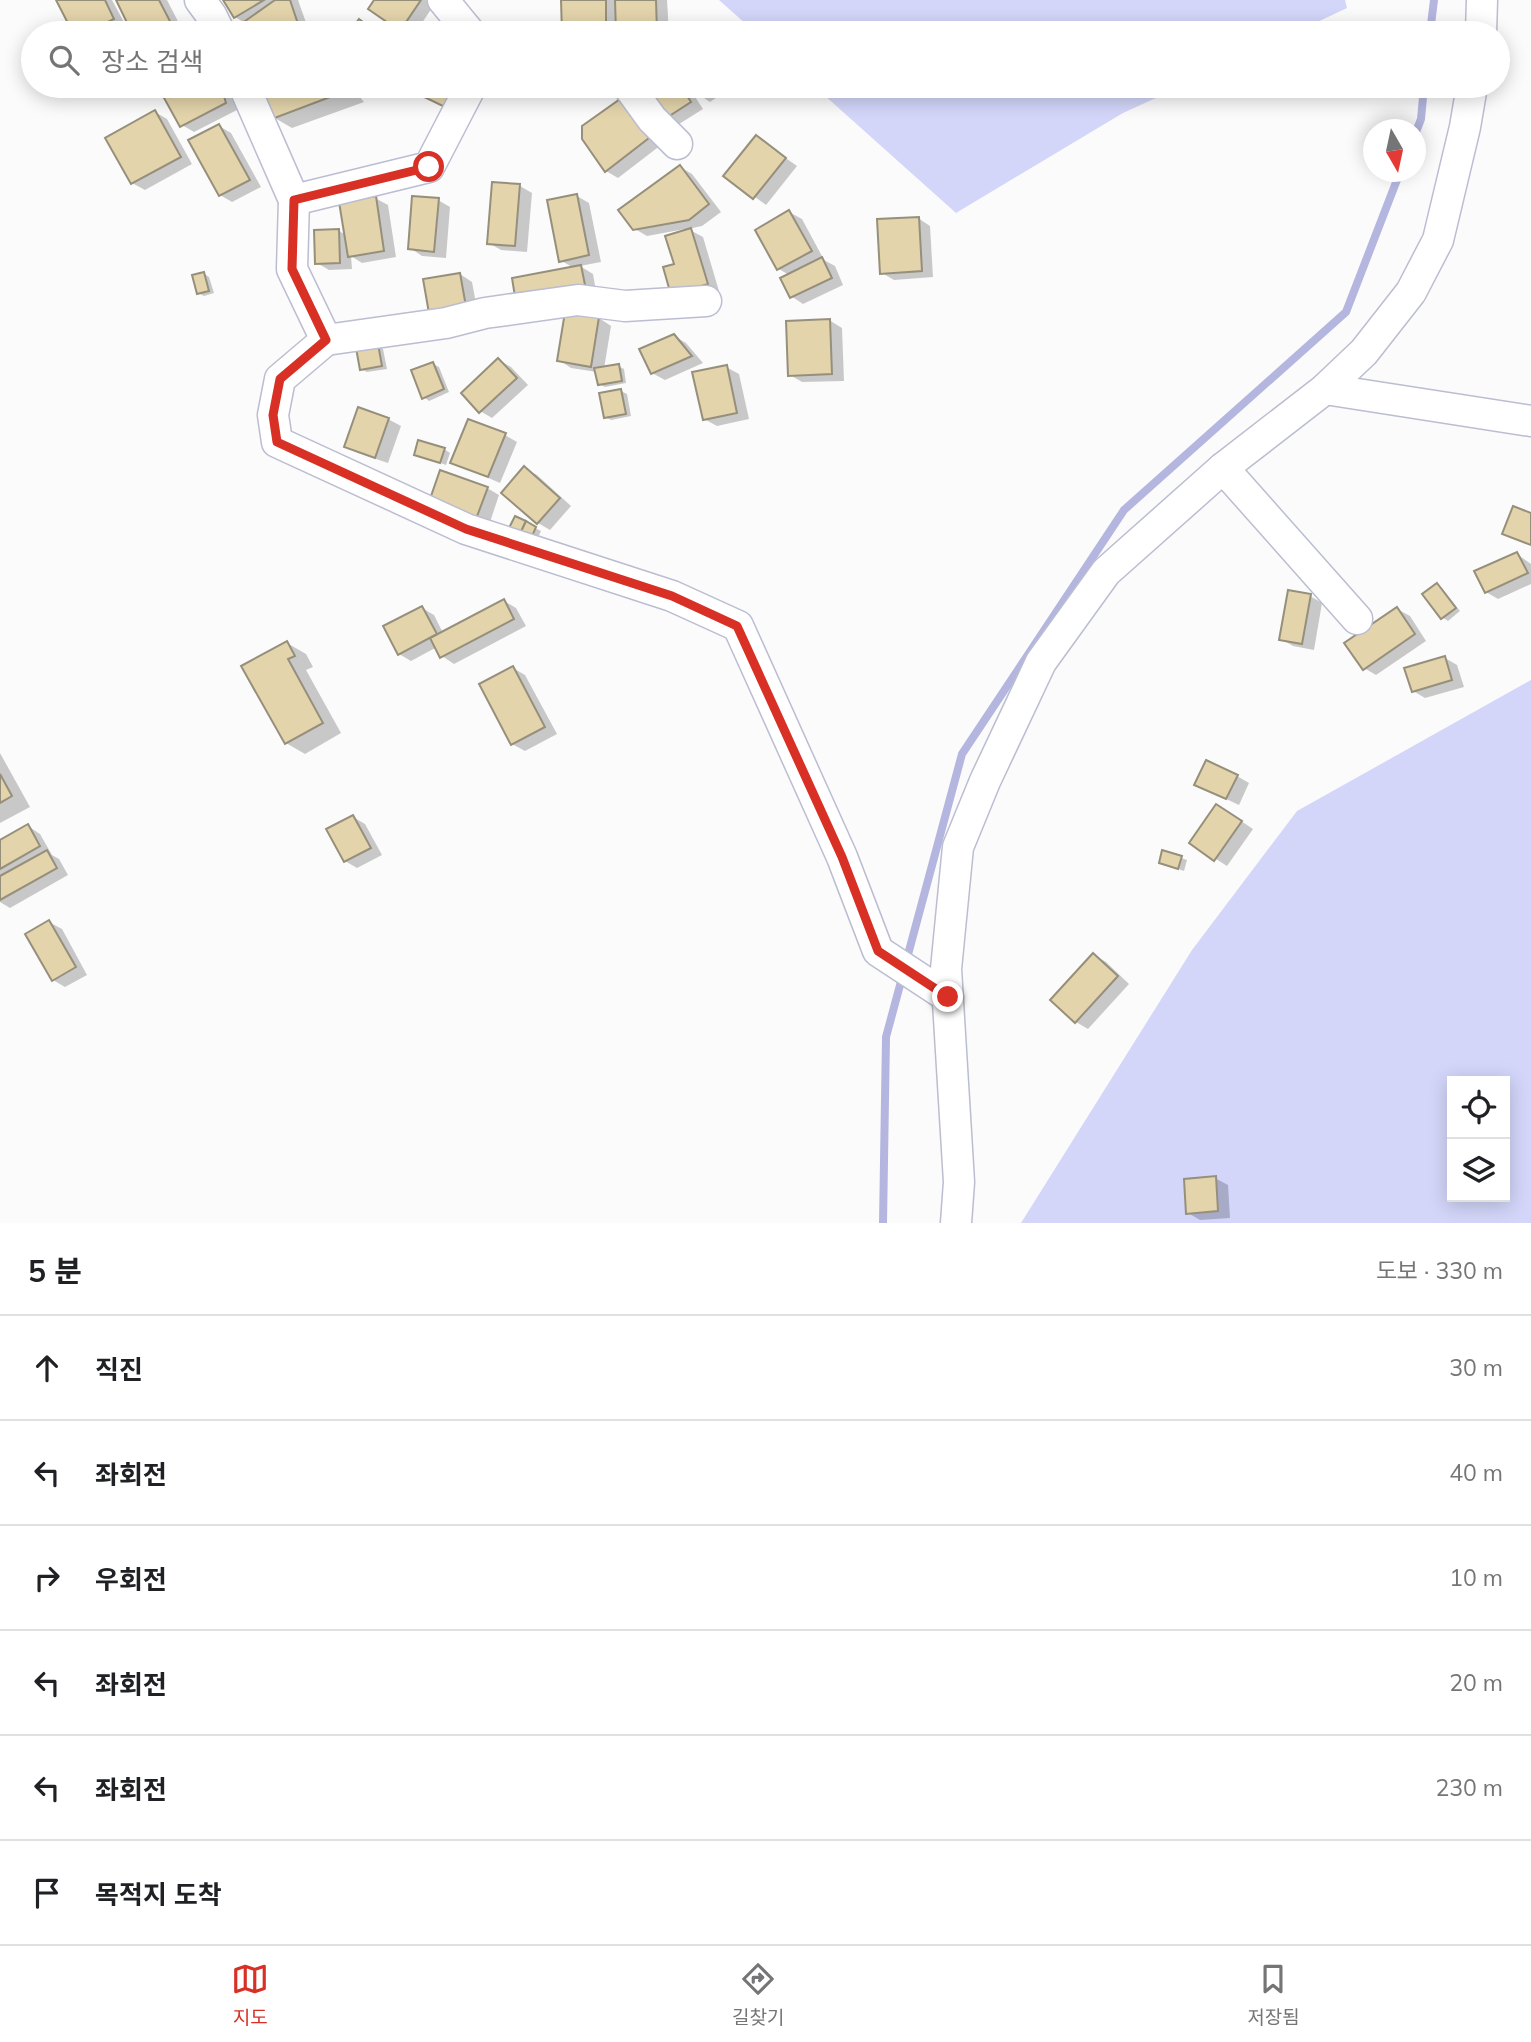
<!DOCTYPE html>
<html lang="ko">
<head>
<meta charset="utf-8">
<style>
  :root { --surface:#fff; --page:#f6f6f6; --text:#202124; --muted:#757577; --line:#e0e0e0; --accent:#d93025 }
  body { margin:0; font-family:Mulish,"Noto Sans KR",sans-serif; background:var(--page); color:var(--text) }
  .controls { position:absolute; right:21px; bottom:21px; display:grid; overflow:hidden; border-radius:0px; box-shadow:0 4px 18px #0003 }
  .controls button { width:63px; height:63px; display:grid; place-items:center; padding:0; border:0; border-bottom:2px solid var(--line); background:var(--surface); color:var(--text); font:35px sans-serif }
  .compass { position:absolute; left:1363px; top:119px; width:63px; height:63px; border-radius:50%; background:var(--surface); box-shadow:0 4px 18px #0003; rotate:171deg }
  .stop { position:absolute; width:21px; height:21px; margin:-16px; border:5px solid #d93025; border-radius:50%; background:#fff }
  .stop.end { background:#d93025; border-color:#fff; box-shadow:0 2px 7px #0008 }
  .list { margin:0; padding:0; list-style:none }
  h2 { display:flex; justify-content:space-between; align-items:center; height:91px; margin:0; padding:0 28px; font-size:30px }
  h2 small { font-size:23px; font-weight:400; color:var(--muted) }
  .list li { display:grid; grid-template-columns:46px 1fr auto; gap:21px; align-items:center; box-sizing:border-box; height:105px; padding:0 28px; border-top:2px solid var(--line) }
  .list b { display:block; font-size:26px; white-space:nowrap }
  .list em { font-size:23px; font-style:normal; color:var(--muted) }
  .icon { flex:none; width:38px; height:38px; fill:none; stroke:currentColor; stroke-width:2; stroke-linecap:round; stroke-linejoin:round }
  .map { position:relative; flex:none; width:1531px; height:1223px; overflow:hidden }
  .search { position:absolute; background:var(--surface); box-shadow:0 4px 18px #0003; left:21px; right:21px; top:21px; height:77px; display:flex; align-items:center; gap:18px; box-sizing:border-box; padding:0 24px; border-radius:38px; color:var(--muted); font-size:26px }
  .sheet { height:721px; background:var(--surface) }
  nav { display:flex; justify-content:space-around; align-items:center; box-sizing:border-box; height:98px; border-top:2px solid var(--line); background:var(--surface); font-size:19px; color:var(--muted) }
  nav a { display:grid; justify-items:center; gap:4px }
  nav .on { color:var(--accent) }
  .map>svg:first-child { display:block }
</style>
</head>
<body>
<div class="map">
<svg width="1531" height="1223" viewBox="0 0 1531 1223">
  <rect width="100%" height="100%" fill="#fbfbfb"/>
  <!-- green -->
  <g fill="#d3d6f9" fill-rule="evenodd">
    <path d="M 719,0 L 1345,0 L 1347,8 L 1294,33 L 756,33 Z"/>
    <path d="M 814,86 L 1182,86 L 1123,113 L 956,213 Z"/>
    <path d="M 1531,680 L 1531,1223 L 1021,1223 L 1192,950 L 1297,811 ZM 1452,1081 L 1505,1081 L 1505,1197 L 1452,1197 Z"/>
  </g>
  <!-- shadow -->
  <g fill="#0003">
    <path d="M 58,0 L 112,0 L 126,26 L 111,33 L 75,33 Z"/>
    <path d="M 118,0 L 167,0 L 184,33 L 134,33 Z"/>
    <path d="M 225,0 L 298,0 L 309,31 L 304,33 L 244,33 L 240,26 L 245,23 L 235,17 Z"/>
    <path d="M 376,0 L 426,0 L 434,5 L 415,33 L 408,33 L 370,8 Z"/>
    <path d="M 563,0 L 667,0 L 669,33 L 563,33 Z"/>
    <path d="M 107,86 L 143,86 L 122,97 L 109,90 Z"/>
    <path d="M 164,86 L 231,86 L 237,110 L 194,132 L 182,125 L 160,88 Z"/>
    <path d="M 262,86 L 351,86 L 364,102 L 292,128 L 273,117 Z"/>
    <path d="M 643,86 L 688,86 L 703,109 L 676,126 Z"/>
    <path d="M 692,86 L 733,86 L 710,102 L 698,94 Z"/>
    <path d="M 623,99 L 661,145 L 618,178 L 606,171 Z"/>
    <path d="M 155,112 L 167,119 L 192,164 L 145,190 L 132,183 Z"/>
    <path d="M 219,126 L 231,133 L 261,187 L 232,202 L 220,195 Z"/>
    <path d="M 756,137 L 797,166 L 766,205 L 726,176 Z"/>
    <path d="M 680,167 L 692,174 L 721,212 L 702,226 L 688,229 L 703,237 L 719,291 L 685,301 L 676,265 L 685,229 L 647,236 L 635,229 Z"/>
    <path d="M 520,186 L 532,193 L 527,252 L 501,250 L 489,243 Z"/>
    <path d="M 577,196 L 589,203 L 601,262 L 580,266 L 593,274 L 597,297 L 530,309 L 574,268 L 560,260 Z"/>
    <path d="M 375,198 L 388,205 L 396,257 L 362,263 L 351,256 L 352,269 L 329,270 L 317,263 L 339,231 L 346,235 Z"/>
    <path d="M 438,200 L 450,207 L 446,258 L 422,256 L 410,248 Z"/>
    <path d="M 789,212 L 802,219 L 823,258 L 822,259 L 835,266 L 843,285 L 803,304 L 791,296 L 789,275 L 779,269 Z"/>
    <path d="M 918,218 L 930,226 L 933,277 L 894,280 L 882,273 Z"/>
    <path d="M 203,273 L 209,277 L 214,293 L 204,296 L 198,293 Z"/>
    <path d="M 460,274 L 472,282 L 479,319 L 444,325 Z"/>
    <path d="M 599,318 L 611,326 L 604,369 L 618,366 L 624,369 L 626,383 L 605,387 L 599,384 L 597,372 L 571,368 L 559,360 Z"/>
    <path d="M 829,320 L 842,328 L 844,381 L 802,382 L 790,375 Z"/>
    <path d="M 674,336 L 686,343 L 703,363 L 665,380 L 652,373 Z"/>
    <path d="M 377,346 L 383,349 L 387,369 L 367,372 L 361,369 Z"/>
    <path d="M 499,360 L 511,367 L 528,385 L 492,418 L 480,411 Z"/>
    <path d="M 433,364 L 439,367 L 449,392 L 429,401 L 424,397 Z"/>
    <path d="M 726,367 L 739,374 L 749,419 L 717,426 L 704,419 Z"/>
    <path d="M 621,391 L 627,394 L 631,416 L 611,420 L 605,417 Z"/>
    <path d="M 388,419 L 401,426 L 388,463 L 358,453 L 346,446 Z"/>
    <path d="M 505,435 L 517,442 L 500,483 L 452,462 Z"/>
    <path d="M 444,449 L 450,453 L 446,465 L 416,454 Z"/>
    <path d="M 524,468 L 537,475 L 571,506 L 550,530 L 538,523 L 503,492 Z"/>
    <path d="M 487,488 L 499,495 L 489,525 L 443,508 Z"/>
    <path d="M 516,518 L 541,531 L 536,542 Z"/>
    <path d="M 1517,554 L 1531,564 L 1531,584 L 1498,599 L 1486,592 Z"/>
    <path d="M 1437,585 L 1442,588 L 1460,611 L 1448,621 L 1442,617 Z"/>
    <path d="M 1310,596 L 1322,603 L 1314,650 L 1293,646 L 1281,639 Z"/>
    <path d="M 504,601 L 516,608 L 526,626 L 454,664 L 442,656 L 437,647 L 411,661 L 399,654 L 422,608 L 434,615 L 443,633 Z"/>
    <path d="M 1397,609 L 1410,616 L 1426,641 L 1376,675 L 1364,668 Z"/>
    <path d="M 287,643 L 306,654 L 313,667 L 306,670 L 341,733 L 305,754 L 286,743 Z"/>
    <path d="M 1445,658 L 1457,665 L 1464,687 L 1425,698 L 1413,691 Z"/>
    <path d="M 513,668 L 525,675 L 557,734 L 525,751 L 512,744 Z"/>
    <path d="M 0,753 L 30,807 L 0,823 Z"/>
    <path d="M 1237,776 L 1249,783 L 1239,805 L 1209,791 Z"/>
    <path d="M 1229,813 L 1253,829 L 1227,866 L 1191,843 Z"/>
    <path d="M 353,817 L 365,824 L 382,855 L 357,868 L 345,861 Z"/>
    <path d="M 28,826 L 40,834 L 52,855 L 59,859 L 68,875 L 10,908 L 0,902 L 0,842 Z"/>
    <path d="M 1164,852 L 1187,860 L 1184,871 L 1161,863 Z"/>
    <path d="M 49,922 L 62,929 L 87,975 L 65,987 L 53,980 Z"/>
    <path d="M 1094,955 L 1106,962 L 1129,984 L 1088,1029 L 1076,1022 Z"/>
    <path d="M 1215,1178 L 1228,1185 L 1230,1218 L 1200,1220 L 1188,1213 Z"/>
  </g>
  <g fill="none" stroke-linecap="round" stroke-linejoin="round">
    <!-- stream -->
    <g stroke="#b4b6df" stroke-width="8">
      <path d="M 1430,33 L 1434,0"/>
      <path d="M 1416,132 L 1421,119 L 1424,86"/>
      <path d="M 906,962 L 962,754 L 1124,510 L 1346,312 L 1400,172"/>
      <path d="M 883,1223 L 886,1037 L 903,974"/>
    </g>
  </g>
  <!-- building -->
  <g fill="#e3d4ab" stroke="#968f7c" stroke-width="2">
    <path d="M 56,0 L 105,0 L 114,19 L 85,33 L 73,33 Z"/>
    <path d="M 116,0 L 159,0 L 174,29 L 164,33 L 132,33 Z"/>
    <path d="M 223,0 L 264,0 L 234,18 Z"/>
    <path d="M 275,0 L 290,0 L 298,24 L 278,33 L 242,33 L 238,26 Z"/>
    <path d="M 374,0 L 421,0 L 400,31 L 368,9 Z"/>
    <path d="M 561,0 L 606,0 L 606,33 L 562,33 Z"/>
    <path d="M 615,0 L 656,0 L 657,32 L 616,33 Z"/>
    <path d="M 359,19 L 378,33 L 349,33 Z"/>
    <path d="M 160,86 L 221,86 L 226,103 L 180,127 L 158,87 Z"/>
    <path d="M 260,86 L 342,86 L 346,91 L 272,119 Z"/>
    <path d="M 420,86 L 462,86 L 451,110 L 416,93 Z"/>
    <path d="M 641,86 L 681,86 L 691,102 L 663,120 Z"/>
    <path d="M 690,86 L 711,86 L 697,96 Z"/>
    <path d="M 623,97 L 649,138 L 605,172 L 582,139 L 582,126 Z"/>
    <path d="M 155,110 L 181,157 L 131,184 L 105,138 Z"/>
    <path d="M 219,124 L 250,180 L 219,196 L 188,140 Z"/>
    <path d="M 756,135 L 786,158 L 753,199 L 723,176 Z"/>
    <path d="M 680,165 L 709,204 L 689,220 L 633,230 L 618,210 Z"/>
    <path d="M 492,182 L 520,184 L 515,246 L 487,244 Z"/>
    <path d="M 577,194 L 589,255 L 559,262 L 547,200 Z"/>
    <path d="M 376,196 L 384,251 L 348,257 L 339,202 Z"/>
    <path d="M 412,196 L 439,198 L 434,252 L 408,249 Z"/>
    <path d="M 789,210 L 812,251 L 777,270 L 755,230 Z"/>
    <path d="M 919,217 L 922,271 L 880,274 L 877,219 Z"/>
    <path d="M 691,228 L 708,284 L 671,295 L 663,267 L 674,264 L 665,236 Z"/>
    <path d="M 339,229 L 340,263 L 315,264 L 314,230 Z"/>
    <path d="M 822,257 L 832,278 L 790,298 L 780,278 Z"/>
    <path d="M 581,265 L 586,290 L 516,303 L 512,278 Z"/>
    <path d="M 204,272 L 209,291 L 197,294 L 192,275 Z"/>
    <path d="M 460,273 L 467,312 L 430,319 L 423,279 Z"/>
    <path d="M 565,312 L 599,317 L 591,367 L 557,361 Z"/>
    <path d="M 830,319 L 832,374 L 788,376 L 786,321 Z"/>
    <path d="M 674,334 L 692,356 L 651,374 L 639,349 Z"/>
    <path d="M 378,344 L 382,366 L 360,370 L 356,348 Z"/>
    <path d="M 498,358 L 517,378 L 479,413 L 461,393 Z"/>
    <path d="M 433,362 L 444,389 L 422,399 L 411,370 Z"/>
    <path d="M 619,364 L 622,381 L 598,385 L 594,368 Z"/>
    <path d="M 727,365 L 737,413 L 703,420 L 692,372 Z"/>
    <path d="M 621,389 L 626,414 L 604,418 L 599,393 Z"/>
    <path d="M 358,407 L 389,418 L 375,458 L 344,447 Z"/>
    <path d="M 468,419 L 506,433 L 488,477 L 450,463 Z"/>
    <path d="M 418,440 L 445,448 L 440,463 L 414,455 Z"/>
    <path d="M 524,466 L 560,498 L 537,524 L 501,493 Z"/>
    <path d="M 440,470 L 488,487 L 476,519 L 429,502 Z"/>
    <path d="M 1513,506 L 1531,513 L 1531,545 L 1502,534 Z"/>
    <path d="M 515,516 L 526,521 L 519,536 L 508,530 Z"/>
    <path d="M 526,521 L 536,527 L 530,541 L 519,536 Z"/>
    <path d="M 1517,552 L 1528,573 L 1485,593 L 1474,571 Z"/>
    <path d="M 1437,583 L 1456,608 L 1441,619 L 1422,594 Z"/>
    <path d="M 1288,590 L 1311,594 L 1302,644 L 1279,640 Z"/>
    <path d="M 504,599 L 514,619 L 440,658 L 430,638 Z"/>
    <path d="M 422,606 L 437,634 L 398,655 L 383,626 Z"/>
    <path d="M 1397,607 L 1415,634 L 1363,670 L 1344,643 Z"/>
    <path d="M 287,641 L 295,656 L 288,659 L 323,723 L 285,744 L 241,666 Z"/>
    <path d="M 1445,656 L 1452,680 L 1412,692 L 1404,668 Z"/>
    <path d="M 513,666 L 545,727 L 511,745 L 479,684 Z"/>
    <path d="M 1206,760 L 1238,775 L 1226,799 L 1194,785 Z"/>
    <path d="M 0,774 L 12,796 L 0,803 Z"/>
    <path d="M 1216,804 L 1242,821 L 1214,861 L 1189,843 Z"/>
    <path d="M 353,815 L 371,848 L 344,862 L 326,829 Z"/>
    <path d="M 28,824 L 40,846 L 0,869 L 0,840 Z"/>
    <path d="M 47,850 L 57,868 L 0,900 L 0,876 Z"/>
    <path d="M 1162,850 L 1182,856 L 1178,869 L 1159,863 Z"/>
    <path d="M 49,920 L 76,967 L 52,981 L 25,934 Z"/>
    <path d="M 1093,953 L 1118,976 L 1075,1023 L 1050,1000 Z"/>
    <path d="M 1216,1176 L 1218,1211 L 1186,1214 L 1184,1179 Z"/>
  </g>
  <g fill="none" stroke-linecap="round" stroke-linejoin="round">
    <defs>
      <g id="minor">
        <path d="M 200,0 L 211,15 L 220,33"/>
        <path d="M 443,0 L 470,33"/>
        <path d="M 1481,33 L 1482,0"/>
        <path d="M 244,86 L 294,200 L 292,269 L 326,340 L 280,379 L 273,415 L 277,442 L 466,529 L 672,596 L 738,626 L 842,857 L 878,951 L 948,997"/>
        <path d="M 628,86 L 652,119 L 677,144"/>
        <path d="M 294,200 L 429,167 L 471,86"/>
        <path d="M 326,340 L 446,323 L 485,313 L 578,300 L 625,306 L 706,301"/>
        <path d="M 1325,389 L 1531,421"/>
        <path d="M 1223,468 L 1357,619"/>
        <path d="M 956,1223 L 959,1182 L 946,969 L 958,847 L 985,781 L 1041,662 L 1106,572 L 1223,468 L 1325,389 L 1364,352 L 1411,292 L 1438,240 L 1465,127 L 1472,86"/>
      </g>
    </defs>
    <!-- minor casing -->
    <use href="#minor" stroke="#bbbdd1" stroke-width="33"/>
    <!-- minor -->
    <use href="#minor" stroke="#fff" stroke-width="30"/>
  </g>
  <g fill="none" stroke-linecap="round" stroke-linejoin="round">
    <!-- route -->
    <path stroke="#d93025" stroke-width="9" d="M 429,167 L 294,200 L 292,269 L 326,340 L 280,379 L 273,415 L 277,442 L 466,529 L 672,596 L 737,626 L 842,857 L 878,951 L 948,997"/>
  </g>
</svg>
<div class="controls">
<button><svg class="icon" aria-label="locate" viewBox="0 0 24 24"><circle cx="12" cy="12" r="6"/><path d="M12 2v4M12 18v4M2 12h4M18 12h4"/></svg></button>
<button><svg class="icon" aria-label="layers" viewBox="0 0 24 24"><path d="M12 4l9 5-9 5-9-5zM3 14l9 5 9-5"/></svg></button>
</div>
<svg class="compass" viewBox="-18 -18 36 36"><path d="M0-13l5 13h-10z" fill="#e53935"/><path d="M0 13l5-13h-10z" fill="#757577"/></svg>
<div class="stop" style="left:429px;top:167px"></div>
<div class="stop end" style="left:948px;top:997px"></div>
<div class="search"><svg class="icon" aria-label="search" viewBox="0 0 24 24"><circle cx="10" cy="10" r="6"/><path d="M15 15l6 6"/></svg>장소 검색</div>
</div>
<section class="sheet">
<h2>5 분<small>도보 · 330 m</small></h2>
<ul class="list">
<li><svg class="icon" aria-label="ahead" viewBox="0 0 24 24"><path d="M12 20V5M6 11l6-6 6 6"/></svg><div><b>직진</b></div><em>30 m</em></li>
<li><svg class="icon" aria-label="left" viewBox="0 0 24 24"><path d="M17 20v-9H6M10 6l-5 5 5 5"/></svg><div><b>좌회전</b></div><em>40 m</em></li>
<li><svg class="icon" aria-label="right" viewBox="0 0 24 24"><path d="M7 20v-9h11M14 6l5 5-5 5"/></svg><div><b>우회전</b></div><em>10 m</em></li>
<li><svg class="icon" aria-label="left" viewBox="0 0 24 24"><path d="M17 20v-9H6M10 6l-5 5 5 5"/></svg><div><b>좌회전</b></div><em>20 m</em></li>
<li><svg class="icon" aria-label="left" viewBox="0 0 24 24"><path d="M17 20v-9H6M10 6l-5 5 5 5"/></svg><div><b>좌회전</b></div><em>230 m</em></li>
<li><svg class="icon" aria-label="arrive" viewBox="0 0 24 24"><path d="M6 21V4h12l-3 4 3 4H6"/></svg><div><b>목적지 도착</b></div></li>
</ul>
</section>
<nav>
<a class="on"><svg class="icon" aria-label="map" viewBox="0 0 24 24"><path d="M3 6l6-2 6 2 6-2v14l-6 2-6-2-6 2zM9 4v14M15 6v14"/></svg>지도</a>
<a><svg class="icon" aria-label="directions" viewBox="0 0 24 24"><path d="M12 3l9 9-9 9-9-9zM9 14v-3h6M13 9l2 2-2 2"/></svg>길찾기</a>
<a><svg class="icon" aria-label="saved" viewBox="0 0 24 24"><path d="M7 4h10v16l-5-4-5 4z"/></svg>저장됨</a>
</nav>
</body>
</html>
